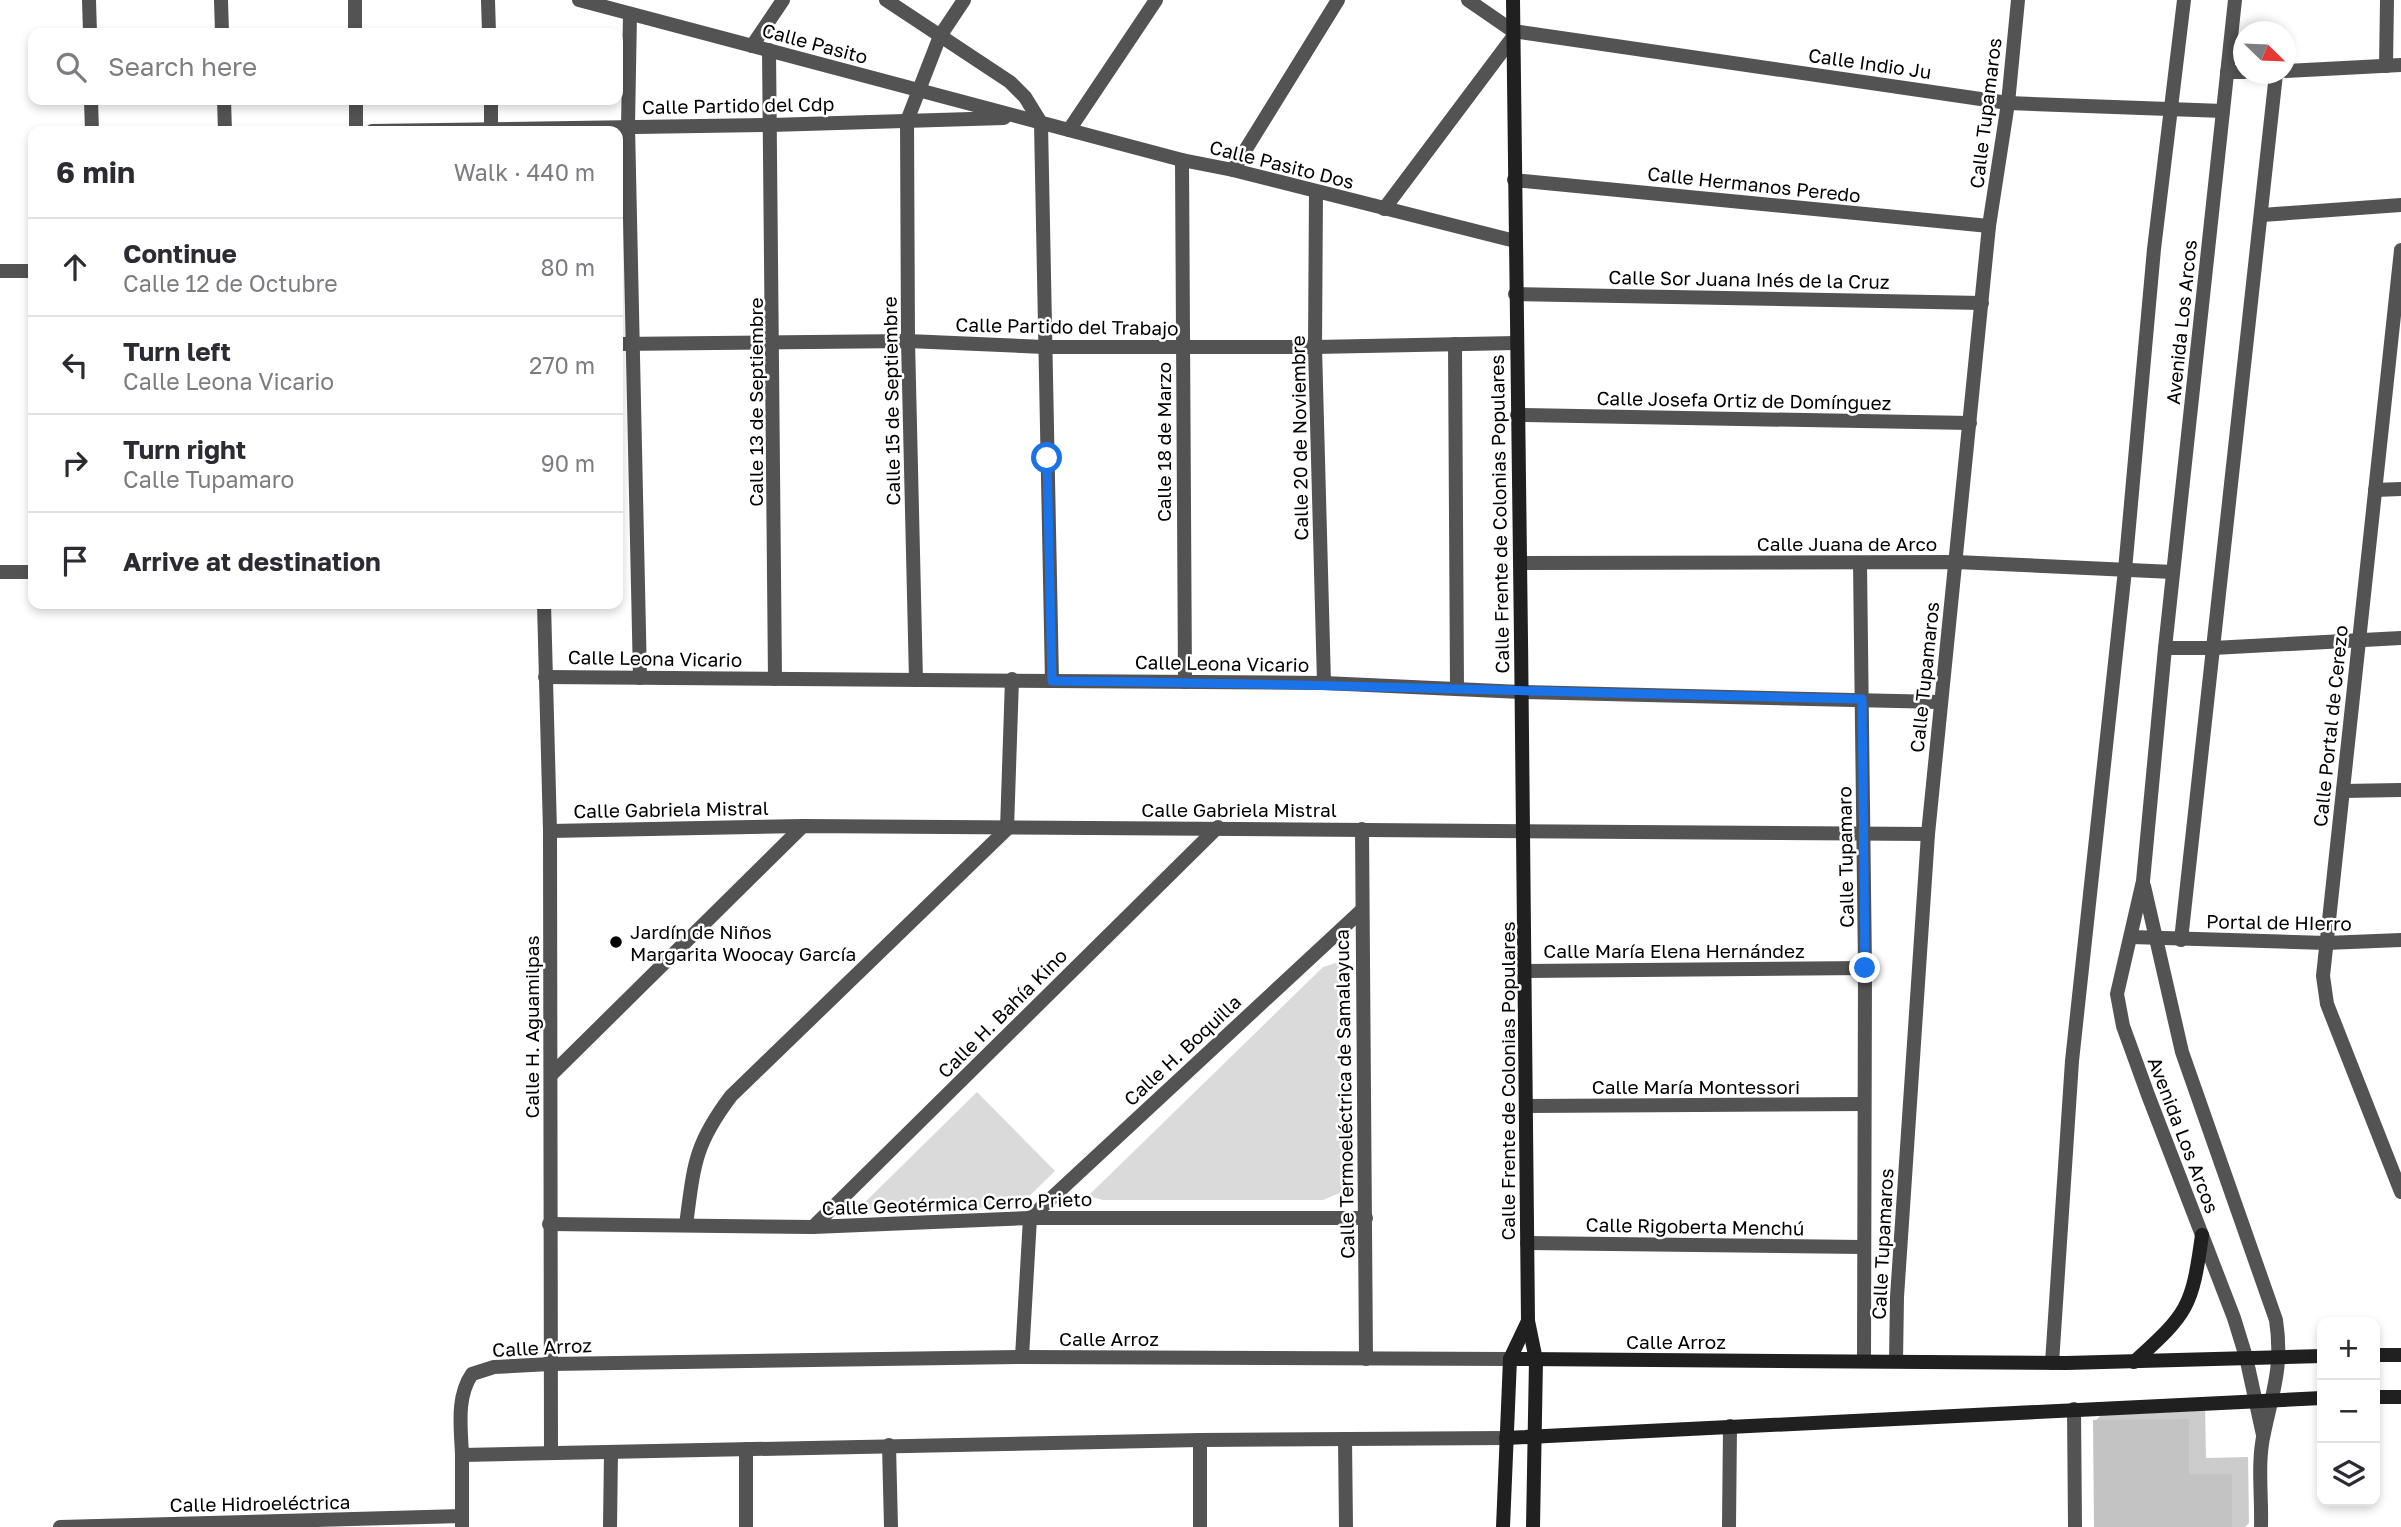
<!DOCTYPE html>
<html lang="en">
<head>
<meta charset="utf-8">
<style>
  :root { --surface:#fff; --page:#f7f7f7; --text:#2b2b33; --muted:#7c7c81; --line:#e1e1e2 }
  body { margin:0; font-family:"Golos Text",sans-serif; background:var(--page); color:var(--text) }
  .controls { position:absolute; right:21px; bottom:21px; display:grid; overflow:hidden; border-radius:14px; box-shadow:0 4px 10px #0003 }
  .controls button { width:63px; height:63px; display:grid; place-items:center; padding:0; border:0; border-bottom:2px solid var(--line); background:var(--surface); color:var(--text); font:35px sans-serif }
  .compass { position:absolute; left:2233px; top:21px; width:63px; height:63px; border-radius:50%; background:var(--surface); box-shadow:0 4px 10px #0003; rotate:113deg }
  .stop { position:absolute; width:21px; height:21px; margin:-16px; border:5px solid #1a73e8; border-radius:50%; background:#fff }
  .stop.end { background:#1a73e8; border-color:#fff; box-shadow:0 2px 7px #0008 }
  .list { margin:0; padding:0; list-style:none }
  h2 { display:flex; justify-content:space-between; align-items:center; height:91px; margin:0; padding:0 28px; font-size:30px }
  h2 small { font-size:23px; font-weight:400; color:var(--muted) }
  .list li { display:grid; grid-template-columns:46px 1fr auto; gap:21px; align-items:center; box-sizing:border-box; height:98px; padding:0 28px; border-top:2px solid var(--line) }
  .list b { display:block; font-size:26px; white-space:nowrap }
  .list p { margin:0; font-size:23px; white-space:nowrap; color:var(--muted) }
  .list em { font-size:23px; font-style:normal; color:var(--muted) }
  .icon { flex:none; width:38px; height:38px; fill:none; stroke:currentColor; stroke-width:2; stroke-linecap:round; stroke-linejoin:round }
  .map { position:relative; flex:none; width:2401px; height:1527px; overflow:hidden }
  .search { position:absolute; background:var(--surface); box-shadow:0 4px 10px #0003; left:28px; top:28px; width:595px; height:77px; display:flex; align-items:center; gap:18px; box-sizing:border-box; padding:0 24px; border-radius:14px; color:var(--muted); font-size:26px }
  .panel { position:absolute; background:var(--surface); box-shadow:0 4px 10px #0003; left:28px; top:126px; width:595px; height:483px; border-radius:14px }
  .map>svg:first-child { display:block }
</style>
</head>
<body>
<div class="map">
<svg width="2401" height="1527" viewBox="0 0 2401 1527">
  <rect width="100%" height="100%" fill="#fff"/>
  <!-- green -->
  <g fill="#dadada">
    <path d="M 1339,962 L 1342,1192 L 1323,1200 L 1103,1200 L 1088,1196 L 1323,967 Z"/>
    <path d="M 977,1092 L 1055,1171 L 1018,1207 L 857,1210 Z"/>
  </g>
  <!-- shadow -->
  <path fill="#0003" d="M 2205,1403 L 2206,1458 L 2248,1457 L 2249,1523 L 2245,1527 L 2096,1527 L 2095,1421 L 2112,1404 Z"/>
  <!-- building -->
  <path fill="#c3c3c3" d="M 2189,1419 L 2189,1474 L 2232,1474 L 2232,1527 L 2094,1527 L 2093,1420 Z"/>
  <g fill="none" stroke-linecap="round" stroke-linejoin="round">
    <!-- minor -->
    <g stroke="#535353" stroke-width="14">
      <path d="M 89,0 L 90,33"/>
      <path d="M 355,0 L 355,33"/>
      <path d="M 488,0 L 489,33"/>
      <path d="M 579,0 L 1182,160 L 1233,170 L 1515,241"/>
      <path d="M 886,0 L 1010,82 L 1025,97 L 1041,123 L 1052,681"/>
      <path d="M 1468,0 L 1513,31 L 2008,103 L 2223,111"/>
      <path d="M 630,14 L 628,126 L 640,678"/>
      <path d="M 752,46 L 783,0"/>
      <path d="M 769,50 L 775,679"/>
      <path d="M 2386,66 L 2387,0"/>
      <path d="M 2286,71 L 2401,65"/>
      <path d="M 2227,72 L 2244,72"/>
      <path d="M 91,100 L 92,131"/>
      <path d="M 356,100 L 356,131"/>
      <path d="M 491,100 L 491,131"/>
      <path d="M 1069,130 L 1156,0"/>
      <path d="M 372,131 L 771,125 L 1004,118"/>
      <path d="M 1182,160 L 1185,682"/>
      <path d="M 1233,170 L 1338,0"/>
      <path d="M 1514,180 L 1989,226"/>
      <path d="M 1316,192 L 1315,347 L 1324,683"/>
      <path d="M 1384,209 L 1513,37"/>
      <path d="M 2262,215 L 2401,205"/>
      <path d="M 2401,250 L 2323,976 L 2327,1004 L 2401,1192"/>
      <path d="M 0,271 L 33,271"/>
      <path d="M 1515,294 L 1982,303"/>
      <path d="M 618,344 L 908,341 L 1044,347 L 1315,347 L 1516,343"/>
      <path d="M 1455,344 L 1457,689"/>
      <path d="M 1517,415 L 1970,423"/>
      <path d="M 2375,490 L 2401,489"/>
      <path d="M 1522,563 L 1956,562 L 2173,572"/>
      <path d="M 1860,563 L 1865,968 L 1864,1361"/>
      <path d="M 2165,648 L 2213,648 L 2401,638"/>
      <path d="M 545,677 L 1324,683 L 1521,692 L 1940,702"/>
      <path d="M 916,680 L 908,341 L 907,121 L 940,36 L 964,0"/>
      <path d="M 2343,791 L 2401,790"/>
      <path d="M 1362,829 L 1366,1359"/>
      <path d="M 550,831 L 803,826 L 1928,834"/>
      <path d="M 2131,937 L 2326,943 L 2401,940"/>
      <path d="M 2181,940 L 2276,74"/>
      <path d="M 1526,971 L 1865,968"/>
      <path d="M 552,1074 L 803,826"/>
      <path d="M 1528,1106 L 1864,1104"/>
      <path d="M 549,1224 L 813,1227 L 1030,1218 L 1366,1218"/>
      <path d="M 686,1225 C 694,1165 694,1145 731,1096 L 1007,829 L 1012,679"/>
      <path d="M 813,1227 L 1218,827"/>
      <path d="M 1527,1243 L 1863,1247"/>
      <path d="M 1022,1357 L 1030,1218 L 1361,911"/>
      <path d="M 1896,1361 L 1897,1297 L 1928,834 L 1989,226 L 2008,103 L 2018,0"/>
      <path d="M 2052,1363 L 2072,1061 L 2125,570 L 2154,249 L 2184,0"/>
      <path d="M 2074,1409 L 2075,1527"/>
      <path d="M 1345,1439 L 1346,1527"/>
      <path d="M 1200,1440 L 1200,1527"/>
      <path d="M 889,1445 L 891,1527"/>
      <path d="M 746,1449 L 746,1527"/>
      <path d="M 60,1527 L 462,1516"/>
      <path d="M 462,1527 L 462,1455"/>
      <path d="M 610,1527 L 611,1452"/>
      <path d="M 1729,1527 L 1730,1426"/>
    </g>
    <!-- tertiary -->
    <g stroke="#535353" stroke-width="14">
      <path d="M 221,0 L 222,33"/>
      <path d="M 2235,0 L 2165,648 L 2143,881 L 2117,994 L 2123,1026 L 2148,1095 L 2234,1318 L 2246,1357 L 2263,1435"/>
      <path d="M 224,100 L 225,131"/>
      <path d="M 0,572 L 33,572"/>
      <path d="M 544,604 L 550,831 L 551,1451"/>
      <path d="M 2144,886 L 2182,1052 L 2276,1320 C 2283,1366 2273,1390 2264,1433 C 2257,1462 2262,1497 2261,1527"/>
      <path d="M 1506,1438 L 1200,1440 L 462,1455 C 461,1428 456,1397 472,1374 L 494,1367 L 550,1364 L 1022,1357 L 1510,1359"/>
    </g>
    <!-- secondary -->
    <g stroke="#202020" stroke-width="14">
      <path d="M 1513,0 C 1519,440 1524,881 1528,1321 L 1536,1360 L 1533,1527"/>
      <path d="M 2375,1355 L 2401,1355"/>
      <path d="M 1510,1359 L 2066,1363 L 2322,1356"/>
      <path d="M 2134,1362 C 2188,1313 2192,1308 2202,1235"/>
      <path d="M 2375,1397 L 2401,1397"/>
      <path d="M 1506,1438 L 2322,1398"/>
      <path d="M 1503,1527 L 1510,1359 L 1528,1321"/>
    </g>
  </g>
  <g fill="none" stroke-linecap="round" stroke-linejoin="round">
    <!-- route -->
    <path stroke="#1a73e8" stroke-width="9" d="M 1047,458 L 1052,681 C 1322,683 1592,694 1862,699 L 1865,968"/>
  </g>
  <!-- markers -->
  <circle fill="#000" stroke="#fff" stroke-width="2.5" cx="616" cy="942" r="7"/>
  <g text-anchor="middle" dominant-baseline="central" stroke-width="5" stroke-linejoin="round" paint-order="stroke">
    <!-- street labels -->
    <g font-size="19" fill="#000" stroke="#fff">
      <text transform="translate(815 43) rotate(15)">Calle Pasito</text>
      <text transform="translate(1870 63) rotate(8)">Calle Indio Ju</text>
      <text transform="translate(738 105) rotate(-1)">Calle Partido del Cdp</text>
      <text transform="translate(1985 113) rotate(-83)">Calle Tupamaros</text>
      <text transform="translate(1282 164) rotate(14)">Calle Pasito Dos</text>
      <text transform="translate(1754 184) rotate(6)">Calle Hermanos Peredo</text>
      <text transform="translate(1749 279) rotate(1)">Calle Sor Juana Inés de la Cruz</text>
      <text transform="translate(2181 322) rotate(-84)">Avenida Los Arcos</text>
      <text transform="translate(1067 326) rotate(1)">Calle Partido del Trabajo</text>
      <text transform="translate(1744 400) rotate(1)">Calle Josefa Ortiz de Domínguez</text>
      <text transform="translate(891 401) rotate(-91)">Calle 15 de Septiembre</text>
      <text transform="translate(755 402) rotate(-90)">Calle 13 de Septiembre</text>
      <text transform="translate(1299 438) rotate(-91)">Calle 20 de Noviembre</text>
      <text transform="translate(1163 442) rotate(-90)">Calle 18 de Marzo</text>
      <text transform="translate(1499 514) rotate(-91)">Calle Frente de Colonias Populares</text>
      <text x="1847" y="543">Calle Juana de Arco</text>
      <text transform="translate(655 658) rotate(1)">Calle Leona Vicario</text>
      <text transform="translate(1222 663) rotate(1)">Calle Leona Vicario</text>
      <text transform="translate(1924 677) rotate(-84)">Calle Tupamaros</text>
      <text transform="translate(2330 726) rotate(-84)">Calle Portal de Cerezo</text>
      <text transform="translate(671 809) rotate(-1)">Calle Gabriela Mistral</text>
      <text x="1239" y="809">Calle Gabriela Mistral</text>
      <text transform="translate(1845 857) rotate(-91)">Calle Tupamaro</text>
      <text transform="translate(2279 922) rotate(1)">Portal de HIerro</text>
      <text x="1674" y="950">Calle María Elena Hernández</text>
      <text transform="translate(1002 1013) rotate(-45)">Calle H. Bahía Kino</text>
      <text transform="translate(531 1027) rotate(-90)">Calle H. Aguamilpas</text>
      <text transform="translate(1182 1050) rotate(-43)">Calle H. Boquilla</text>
      <text transform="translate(1507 1081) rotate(-90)">Calle Frente de Colonias Populares</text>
      <text x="1696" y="1086">Calle María Montessori</text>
      <text transform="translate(1344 1094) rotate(-91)">Calle Termoeléctrica de Samalayuca</text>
      <text transform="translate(2184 1135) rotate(69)">Avenida Los Arcos</text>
      <text transform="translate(957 1203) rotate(-2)">Calle Geotérmica Cerro Prieto</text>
      <text transform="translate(1695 1226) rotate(1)">Calle Rigoberta Menchú</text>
      <text transform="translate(1882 1244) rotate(-87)">Calle Tupamaros</text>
      <text x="1109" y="1338">Calle Arroz</text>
      <text x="1676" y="1341">Calle Arroz</text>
      <text transform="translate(542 1347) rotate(-3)">Calle Arroz</text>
      <text transform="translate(260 1503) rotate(-1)">Calle Hidroeléctrica</text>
    </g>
    <!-- poi labels -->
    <g font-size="19" fill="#000" stroke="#fff" text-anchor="start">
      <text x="630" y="931">Jardín de Niños<tspan x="630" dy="22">Margarita Woocay García</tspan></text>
    </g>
  </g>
</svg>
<div class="controls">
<button>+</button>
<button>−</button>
<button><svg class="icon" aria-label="layers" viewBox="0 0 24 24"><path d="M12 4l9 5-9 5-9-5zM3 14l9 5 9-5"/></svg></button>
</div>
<svg class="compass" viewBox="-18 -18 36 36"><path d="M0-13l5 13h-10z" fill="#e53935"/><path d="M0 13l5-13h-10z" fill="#7c7c81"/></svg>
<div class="stop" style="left:1047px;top:458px"></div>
<div class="stop end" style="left:1865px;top:968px"></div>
<div class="search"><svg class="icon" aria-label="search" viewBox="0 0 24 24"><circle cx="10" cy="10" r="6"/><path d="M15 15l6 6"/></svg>Search here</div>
<section class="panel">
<h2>6 min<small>Walk · 440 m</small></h2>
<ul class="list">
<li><svg class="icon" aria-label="ahead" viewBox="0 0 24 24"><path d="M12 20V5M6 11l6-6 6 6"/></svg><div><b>Continue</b><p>Calle 12 de Octubre</p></div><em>80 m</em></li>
<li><svg class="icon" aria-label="left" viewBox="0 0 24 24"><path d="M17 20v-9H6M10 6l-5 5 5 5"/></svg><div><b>Turn left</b><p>Calle Leona Vicario</p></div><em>270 m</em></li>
<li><svg class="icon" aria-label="right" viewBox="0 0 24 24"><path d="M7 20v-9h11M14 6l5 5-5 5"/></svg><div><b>Turn right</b><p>Calle Tupamaro</p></div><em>90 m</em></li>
<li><svg class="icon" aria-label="arrive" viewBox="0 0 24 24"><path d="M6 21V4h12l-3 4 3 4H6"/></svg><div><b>Arrive at destination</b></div></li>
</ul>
</section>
</div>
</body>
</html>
